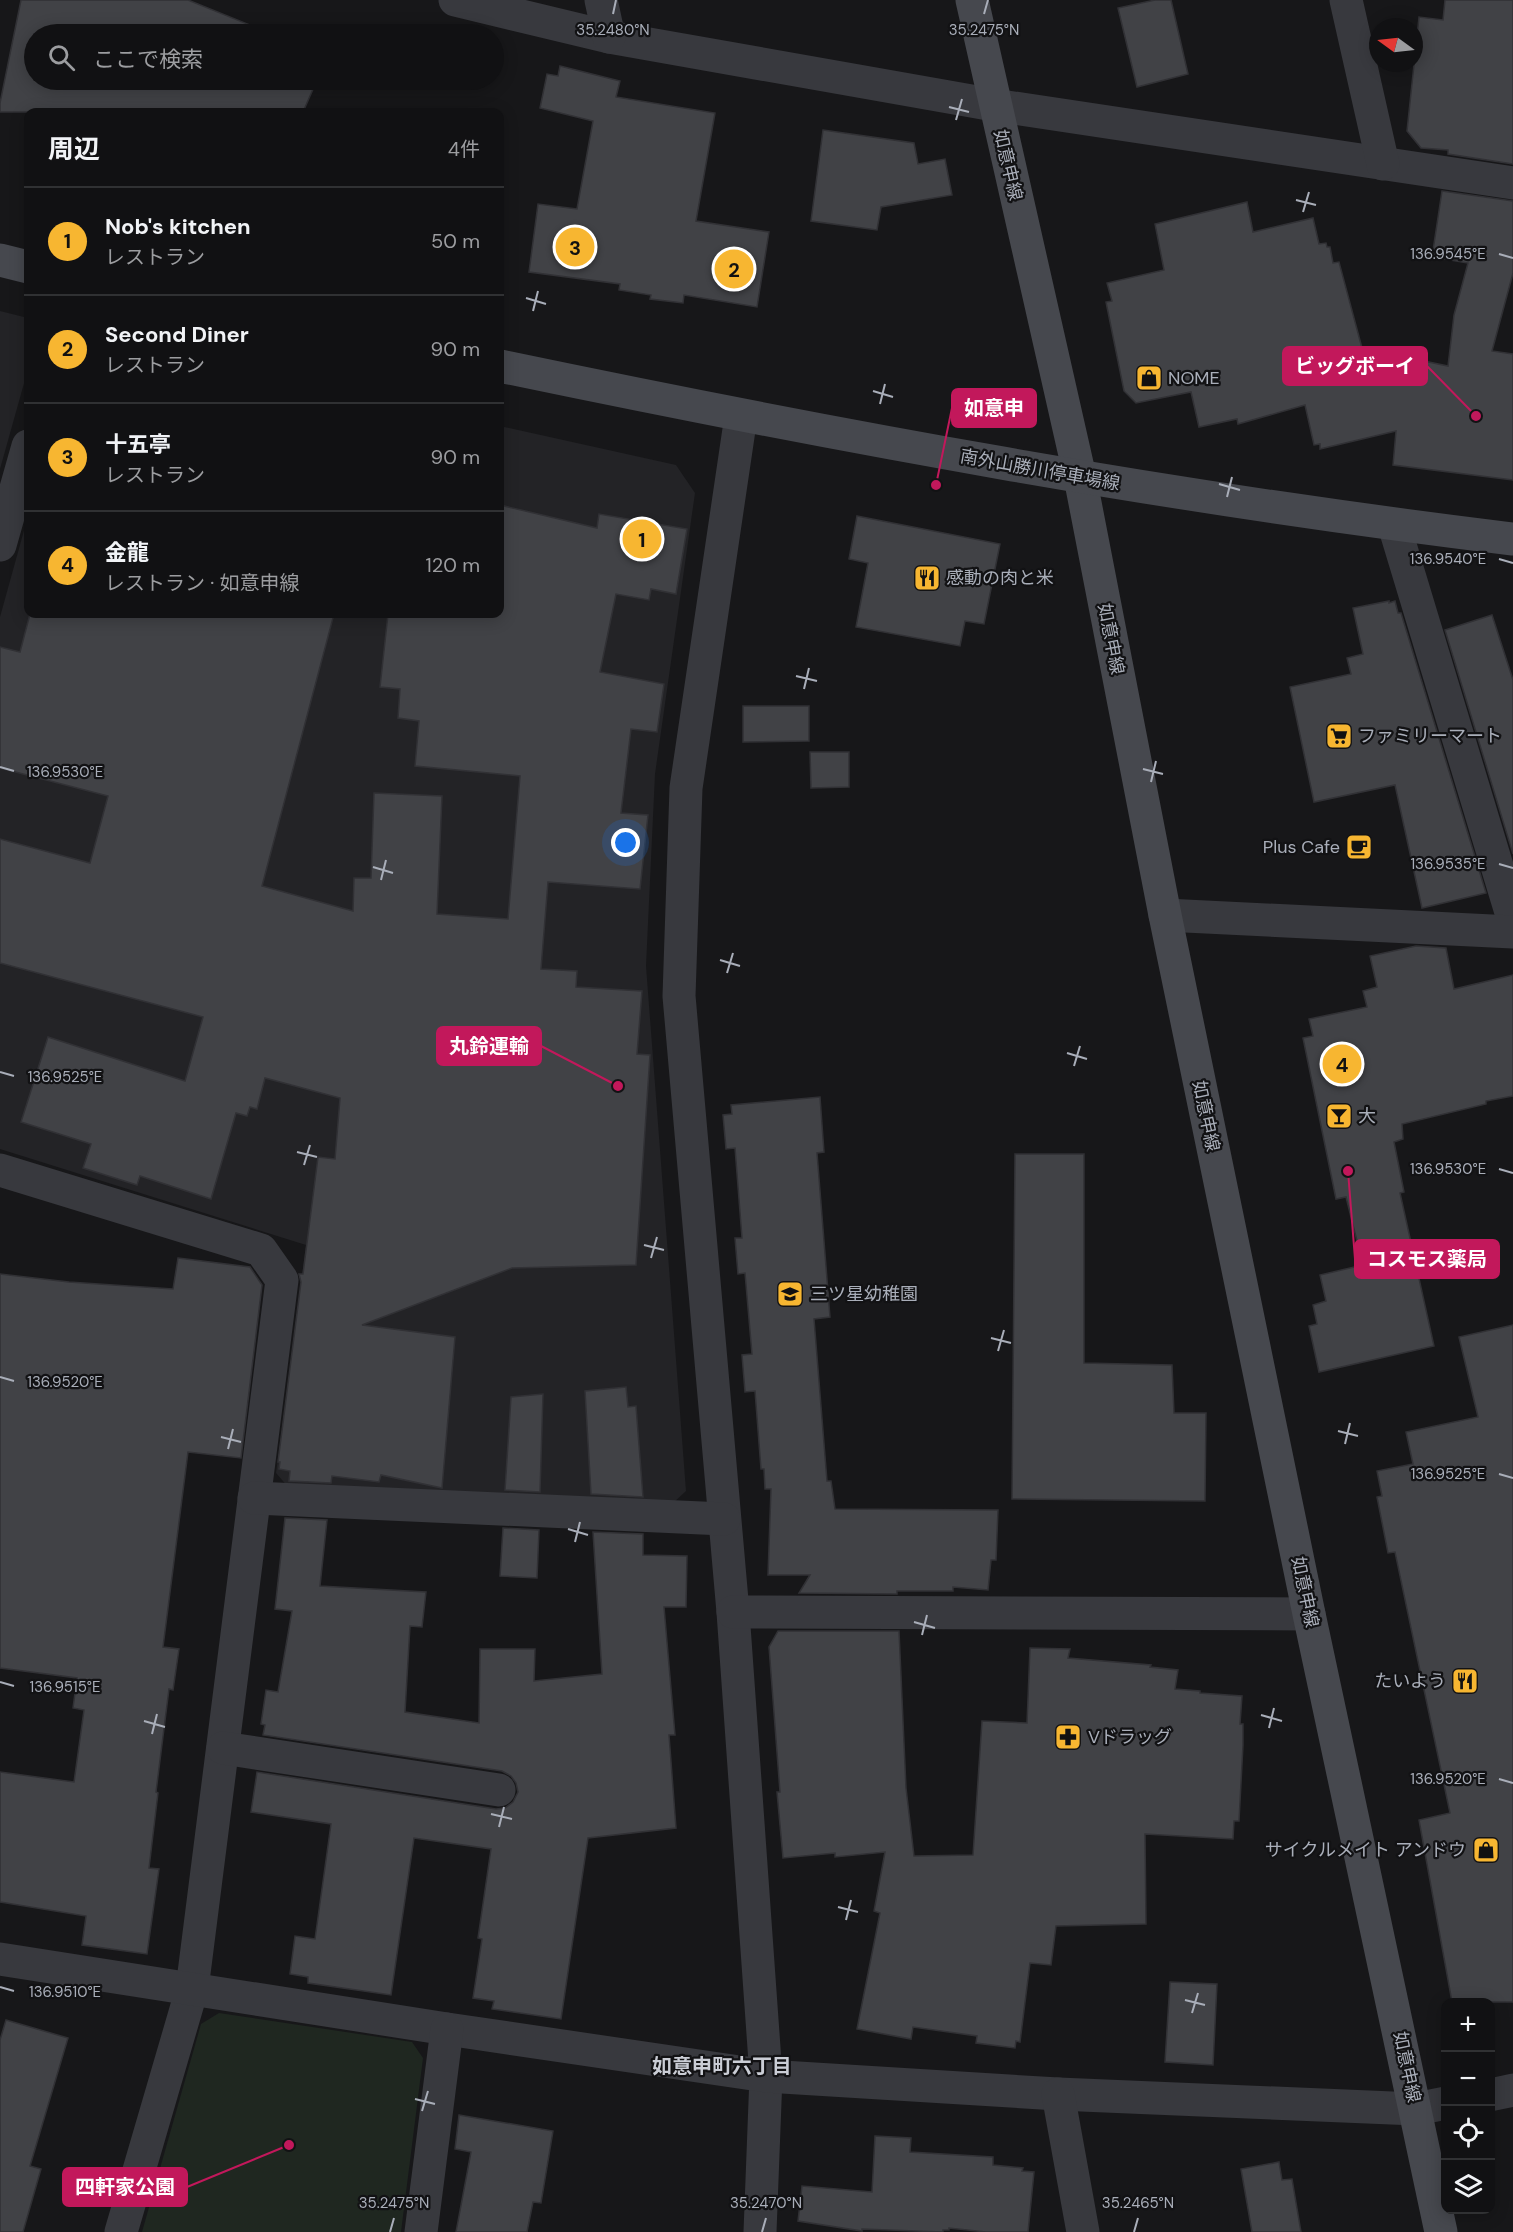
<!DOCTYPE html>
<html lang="ja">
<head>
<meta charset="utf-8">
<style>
  :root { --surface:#111113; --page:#1a1a1c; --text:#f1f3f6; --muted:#9c9da0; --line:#303133; --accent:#f7b631 }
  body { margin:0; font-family:"DM Sans","Noto Sans JP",sans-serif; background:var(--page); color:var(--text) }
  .controls { position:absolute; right:18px; bottom:18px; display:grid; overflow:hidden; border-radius:12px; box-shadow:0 3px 15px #0003 }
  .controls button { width:54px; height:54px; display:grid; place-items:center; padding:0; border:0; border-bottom:2px solid var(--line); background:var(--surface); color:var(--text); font:30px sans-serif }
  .compass { position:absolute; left:1369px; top:18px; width:54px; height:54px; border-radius:50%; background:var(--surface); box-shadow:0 3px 15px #0003; rotate:285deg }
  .you { position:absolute; left:626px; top:843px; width:21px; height:21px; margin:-15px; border:4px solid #fff; border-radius:50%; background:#1a73e8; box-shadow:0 0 0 9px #1a73e833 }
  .badge { display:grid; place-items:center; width:39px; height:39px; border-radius:50%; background:var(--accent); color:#111; font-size:20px; font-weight:700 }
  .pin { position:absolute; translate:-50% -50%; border:3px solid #fff; box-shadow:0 2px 6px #0006 }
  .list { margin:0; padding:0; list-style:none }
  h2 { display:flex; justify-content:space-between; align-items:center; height:78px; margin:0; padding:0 24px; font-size:26px }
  h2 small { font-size:20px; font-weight:400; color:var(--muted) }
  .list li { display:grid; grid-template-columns:39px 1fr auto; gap:18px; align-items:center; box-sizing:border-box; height:108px; padding:0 24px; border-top:2px solid var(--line) }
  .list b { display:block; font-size:22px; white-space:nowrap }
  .list p { margin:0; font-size:20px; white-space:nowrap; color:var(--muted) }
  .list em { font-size:20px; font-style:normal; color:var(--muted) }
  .icon { flex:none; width:33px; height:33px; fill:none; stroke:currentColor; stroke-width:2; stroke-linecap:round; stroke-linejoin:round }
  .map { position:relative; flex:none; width:1513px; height:2232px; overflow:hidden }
  .search { position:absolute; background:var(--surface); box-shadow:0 3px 15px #0003; left:24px; top:24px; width:480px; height:66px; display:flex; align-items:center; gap:15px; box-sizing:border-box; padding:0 21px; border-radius:33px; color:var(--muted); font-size:22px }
  .panel { position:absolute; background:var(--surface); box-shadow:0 3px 15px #0003; left:24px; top:108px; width:480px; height:510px; border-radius:12px }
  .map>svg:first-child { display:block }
</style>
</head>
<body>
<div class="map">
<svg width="1513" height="2232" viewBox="0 0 1513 2232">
  <rect width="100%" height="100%" fill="#171719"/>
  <!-- built -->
  <g fill="#232326">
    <path d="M 0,311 L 28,318 L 28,369 L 0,469 Z"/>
    <path d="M 500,426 L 676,465 L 695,493 L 655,774 L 646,966 L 686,1491 L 672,1504 L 289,1488 L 276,1473 L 306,1245 L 0,1149 L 0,617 L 28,516 L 28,614 L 500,614 Z"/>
  </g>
  <!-- green -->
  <path fill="#1f2720" d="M 219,2013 L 412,2042 L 423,2058 L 401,2232 L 142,2232 L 201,2024 Z"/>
  <!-- building -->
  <g fill="#414246" stroke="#313135" stroke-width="1.5">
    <path d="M 21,0 L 188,0 L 272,34 L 34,34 L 34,80 L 317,80 L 303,112 L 0,112 L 0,103 Z"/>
    <path d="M 1155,0 L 1171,0 L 1188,74 L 1137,87 L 1118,8 Z"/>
    <path d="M 1445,0 L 1513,0 L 1513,164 L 1448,154 L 1448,150 L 1421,148 L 1407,131 L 1419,17 L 1443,20 Z"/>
    <path d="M 560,66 L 620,81 L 616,97 L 715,113 L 696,221 L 769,232 L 757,307 L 684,295 L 683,303 L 650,299 L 651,295 L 619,290 L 620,284 L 529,272 L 538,204 L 577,209 L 593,121 L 540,108 L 547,74 L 558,76 Z"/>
    <path d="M 823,130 L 914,143 L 918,164 L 945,159 L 952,195 L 881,207 L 877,230 L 811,221 Z"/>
    <path d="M 1442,191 L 1513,201 L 1513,273 L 1492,351 L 1513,354 L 1513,480 L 1393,465 L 1396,431 L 1320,449 L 1320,444 L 1314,445 L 1305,405 L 1238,424 L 1237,419 L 1199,427 L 1191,392 L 1136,403 L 1124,391 L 1106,302 L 1112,301 L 1107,283 L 1164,270 L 1155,224 L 1247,202 L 1253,232 L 1313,218 L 1319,244 L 1326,243 L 1327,247 L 1330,247 L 1333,263 L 1339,262 L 1362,348 L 1448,366 L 1454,315 L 1468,263 L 1432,257 Z"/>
    <path d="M 500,505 L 597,528 L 599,514 L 687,529 L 676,594 L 651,589 L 649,600 L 616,594 L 600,672 L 664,684 L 657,732 L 631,729 L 621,813 L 648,815 L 640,889 L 548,882 L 541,969 L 577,971 L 576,987 L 642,991 L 637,1054 L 650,1055 L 636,1265 L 512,1268 L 362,1325 L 455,1337 L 442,1488 L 381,1475 L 379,1482 L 332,1476 L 331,1483 L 289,1481 L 290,1471 L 279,1469 L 280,1462 L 278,1462 L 301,1282 L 299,1274 L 303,1274 L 318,1157 L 335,1159 L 340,1098 L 265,1078 L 257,1109 L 250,1107 L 247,1116 L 236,1113 L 211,1199 L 140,1176 L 137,1185 L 83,1168 L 91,1144 L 21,1122 L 48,1037 L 185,1081 L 203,1017 L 0,963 L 0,839 L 90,863 L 108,796 L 0,768 L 0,647 L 20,652 L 30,614 L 334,614 L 262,886 L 353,911 L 354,878 L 371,878 L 374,793 L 442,796 L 437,914 L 508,919 L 520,776 L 415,766 L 419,721 L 398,718 L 400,689 L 380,687 L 388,614 L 500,614 Z"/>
    <path d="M 857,516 L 1000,544 L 984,624 L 965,621 L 960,646 L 856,627 L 868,563 L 849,559 Z"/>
    <path d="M 1389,601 L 1389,603 L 1395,601 L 1398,613 L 1401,613 L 1486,893 L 1422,908 L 1395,785 L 1314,802 L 1290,687 L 1351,674 L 1347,658 L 1363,654 L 1353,608 Z"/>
    <path d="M 1492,615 L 1513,680 L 1513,854 L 1445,630 Z"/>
    <path d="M 743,706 L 809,706 L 809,741 L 743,742 Z"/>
    <path d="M 810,752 L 849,752 L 849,787 L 811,788 Z"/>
    <path d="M 1416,946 L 1446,948 L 1454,989 L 1513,975 L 1513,1096 L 1486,1101 L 1486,1104 L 1402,1124 L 1403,1139 L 1394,1142 L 1404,1192 L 1400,1193 L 1434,1346 L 1319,1372 L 1309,1326 L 1317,1324 L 1313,1305 L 1326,1301 L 1320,1275 L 1363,1265 L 1346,1197 L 1336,1199 L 1303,1038 L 1313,1036 L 1309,1019 L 1367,1007 L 1363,991 L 1377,987 L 1370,956 Z"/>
    <path d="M 820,1097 L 824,1152 L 817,1153 L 830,1317 L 814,1319 L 827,1481 L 831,1481 L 835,1509 L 998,1510 L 996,1560 L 991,1560 L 988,1590 L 953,1587 L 953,1591 L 897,1591 L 897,1594 L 799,1593 L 810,1575 L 768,1575 L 771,1489 L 765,1489 L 764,1469 L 761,1469 L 755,1391 L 745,1392 L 742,1355 L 752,1354 L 745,1273 L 738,1274 L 735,1238 L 742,1238 L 735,1148 L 726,1149 L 723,1115 L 732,1114 L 731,1105 Z"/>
    <path d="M 1015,1154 L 1084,1154 L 1084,1363 L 1172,1365 L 1174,1413 L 1206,1413 L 1205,1501 L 1012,1499 Z"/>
    <path d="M 178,1258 L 250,1267 L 262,1285 L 241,1458 L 188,1452 L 163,1647 L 179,1649 L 173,1690 L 169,1689 L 156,1792 L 158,1793 L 149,1868 L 159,1869 L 147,1954 L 82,1945 L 86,1916 L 0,1902 L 0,1772 L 74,1782 L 84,1710 L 73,1708 L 77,1678 L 0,1668 L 0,1274 L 69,1282 L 173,1289 Z"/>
    <path d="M 1513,1325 L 1513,2002 L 1452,2002 L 1419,1820 L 1450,1813 L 1395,1552 L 1388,1553 L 1377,1497 L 1382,1496 L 1377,1471 L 1413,1464 L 1406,1432 L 1478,1417 L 1459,1337 Z"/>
    <path d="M 626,1387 L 628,1407 L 636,1406 L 643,1497 L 591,1494 L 585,1391 Z"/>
    <path d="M 543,1394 L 540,1492 L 505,1490 L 511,1397 Z"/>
    <path d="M 285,1518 L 327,1520 L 320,1586 L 426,1592 L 422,1627 L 410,1626 L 405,1712 L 479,1723 L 480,1649 L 535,1649 L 534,1681 L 602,1674 L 593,1532 L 643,1534 L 643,1555 L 687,1556 L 686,1607 L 664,1607 L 675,1735 L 669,1735 L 676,1828 L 588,1838 L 561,2019 L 492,2009 L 494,2001 L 473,1998 L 482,1939 L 478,1938 L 491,1849 L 414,1838 L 391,1995 L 308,1983 L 308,1977 L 290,1974 L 295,1936 L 315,1939 L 331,1824 L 251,1812 L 257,1772 L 496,1809 L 505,1808 L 513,1802 L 518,1792 L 516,1783 L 511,1776 L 502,1771 L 263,1735 L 265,1725 L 261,1724 L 266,1690 L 278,1692 L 292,1611 L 275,1609 Z"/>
    <path d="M 503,1528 L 539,1530 L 537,1578 L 500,1576 Z"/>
    <path d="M 778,1631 L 899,1631 L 906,1788 L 914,1856 L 973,1855 L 982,1721 L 1027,1723 L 1030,1648 L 1070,1649 L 1068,1658 L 1151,1665 L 1150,1667 L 1178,1670 L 1175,1689 L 1200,1691 L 1200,1693 L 1242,1696 L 1240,1724 L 1243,1724 L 1243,1745 L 1239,1821 L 1234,1821 L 1233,1839 L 1145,1834 L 1146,1924 L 1056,1926 L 1051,1965 L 1030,1963 L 1020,2042 L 1016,2041 L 1015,2048 L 976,2043 L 977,2036 L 913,2027 L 911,2039 L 857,2029 L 880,1913 L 874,1911 L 885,1852 L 835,1857 L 835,1853 L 783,1858 L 777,1792 L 780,1792 L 769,1647 Z"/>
    <path d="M 1170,1982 L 1217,1984 L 1213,2065 L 1165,2062 Z"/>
    <path d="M 6,2020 L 68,2038 L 30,2166 L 41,2169 L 23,2232 L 0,2232 L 0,2040 Z"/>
    <path d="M 459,2115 L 553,2131 L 541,2203 L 533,2202 L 527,2232 L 456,2232 L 471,2152 L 455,2149 Z"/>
    <path d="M 875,2136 L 911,2138 L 910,2152 L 993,2157 L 993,2165 L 1023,2168 L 1022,2171 L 1034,2172 L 1028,2232 L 986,2232 L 949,2228 L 949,2230 L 943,2230 L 943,2232 L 862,2229 L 862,2231 L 798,2221 L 802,2186 L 872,2192 Z"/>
    <path d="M 1279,2162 L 1282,2180 L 1292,2179 L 1301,2232 L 1252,2232 L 1241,2169 Z"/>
  </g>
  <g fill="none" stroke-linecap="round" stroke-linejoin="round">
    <!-- street -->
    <g stroke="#38393e" stroke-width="33">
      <path d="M 455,0 L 609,37 L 994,105 L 1513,183"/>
      <path d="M 601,0 L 609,37"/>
      <path d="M 1346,0 L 1383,164"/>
      <path d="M 741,416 L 686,788 L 679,996 L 733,1612 L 766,2076 L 760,2232"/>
      <path d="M 1394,525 L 1513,919"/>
      <path d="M 0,545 L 28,446"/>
      <path d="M 1165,915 L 1513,932"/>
      <path d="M 0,1170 L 261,1250 L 282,1280 L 192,1989 L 121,2232"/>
      <path d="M 254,1498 L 724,1519"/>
      <path d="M 733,1612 L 1309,1614"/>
      <path d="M 223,1748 L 499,1790"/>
      <path d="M 0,1959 L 447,2029 L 766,2076 L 1058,2094 L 1416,2109 L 1446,2103"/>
      <path d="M 1058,2094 L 1083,2232"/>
      <path d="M 1490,2095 L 1513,2090"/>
      <path d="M 421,2232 L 447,2029"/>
    </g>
    <!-- secondary -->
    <g stroke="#46484e" stroke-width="33">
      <path d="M 972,0 L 1080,477 L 1165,915 L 1309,1614 L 1441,2232"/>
      <path d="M 0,260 L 28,267"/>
      <path d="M 500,366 C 835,436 1172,498 1513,539"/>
    </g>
  </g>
  <!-- ticks -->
  <path fill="none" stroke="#a9aeb9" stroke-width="2" d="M 613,14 L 616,0M 984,14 L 988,0M 949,107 L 969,112M 956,120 L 962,99M 1296,200 L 1316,205M 1303,212 L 1309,192M 1499,254 L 1513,258M 526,298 L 546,304M 533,311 L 538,291M 873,391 L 893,397M 880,404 L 885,384M 1219,484 L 1240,490M 1227,497 L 1232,477M 1499,559 L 1513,563M 796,676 L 817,681M 804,689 L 809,668M 0,767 L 14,771M 1143,769 L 1163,774M 1151,782 L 1156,761M 1499,864 L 1513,868M 373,867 L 393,873M 381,880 L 386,860M 720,960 L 740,966M 727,973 L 733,953M 1067,1053 L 1087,1059M 1074,1066 L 1080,1046M 0,1072 L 14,1076M 297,1152 L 317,1157M 304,1165 L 310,1145M 1499,1169 L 1513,1173M 644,1245 L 664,1250M 651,1258 L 657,1237M 991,1338 L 1011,1343M 998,1351 L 1004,1330M 0,1377 L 14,1381M 1338,1431 L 1358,1436M 221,1437 L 241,1442M 1345,1444 L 1350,1423M 228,1449 L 233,1429M 1499,1474 L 1513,1478M 568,1529 L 588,1535M 575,1542 L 580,1522M 914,1622 L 935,1628M 922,1635 L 927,1615M 0,1682 L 14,1686M 1261,1715 L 1282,1721M 144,1721 L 165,1727M 1269,1728 L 1274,1708M 152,1734 L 157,1714M 1499,1779 L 1513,1783M 491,1814 L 512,1819M 499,1827 L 504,1807M 838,1907 L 858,1912M 846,1920 L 851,1900M 0,1987 L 14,1991M 1185,2000 L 1205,2005M 1192,2013 L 1198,1993M 415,2099 L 435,2104M 422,2111 L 428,2091M 390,2232 L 394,2218M 762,2232 L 766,2218M 1134,2232 L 1138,2218"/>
  <!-- icons -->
  <defs>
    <symbol id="shop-square" viewBox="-11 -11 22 22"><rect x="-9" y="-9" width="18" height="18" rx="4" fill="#f7b631" stroke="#121214"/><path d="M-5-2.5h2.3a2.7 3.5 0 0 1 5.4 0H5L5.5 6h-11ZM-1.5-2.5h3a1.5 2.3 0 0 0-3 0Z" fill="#111"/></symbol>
    <symbol id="restaurant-square" viewBox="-11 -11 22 22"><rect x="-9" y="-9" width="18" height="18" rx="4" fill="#f7b631" stroke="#121214"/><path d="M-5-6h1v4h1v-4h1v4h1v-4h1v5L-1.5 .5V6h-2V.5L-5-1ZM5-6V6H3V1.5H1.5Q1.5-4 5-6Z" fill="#111"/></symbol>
    <symbol id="supermarket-square" viewBox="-11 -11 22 22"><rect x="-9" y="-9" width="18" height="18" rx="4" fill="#f7b631" stroke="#121214"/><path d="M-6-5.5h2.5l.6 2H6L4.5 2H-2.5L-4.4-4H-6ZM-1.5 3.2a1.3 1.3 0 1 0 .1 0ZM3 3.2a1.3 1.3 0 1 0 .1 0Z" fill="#111"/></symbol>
    <symbol id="cafe-square" viewBox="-11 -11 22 22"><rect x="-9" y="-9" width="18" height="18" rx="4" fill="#f7b631" stroke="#121214"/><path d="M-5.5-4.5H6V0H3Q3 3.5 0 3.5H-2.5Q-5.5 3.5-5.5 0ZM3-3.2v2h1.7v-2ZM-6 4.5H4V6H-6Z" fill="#111"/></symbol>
    <symbol id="bar-square" viewBox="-11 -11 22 22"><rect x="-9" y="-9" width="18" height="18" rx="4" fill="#f7b631" stroke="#121214"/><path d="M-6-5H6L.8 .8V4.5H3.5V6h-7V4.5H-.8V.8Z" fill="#111"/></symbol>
    <symbol id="school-square" viewBox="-11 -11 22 22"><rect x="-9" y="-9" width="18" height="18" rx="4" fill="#f7b631" stroke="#121214"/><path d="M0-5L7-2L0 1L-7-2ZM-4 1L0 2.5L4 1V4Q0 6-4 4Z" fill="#111"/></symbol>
    <symbol id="pharmacy-square" viewBox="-11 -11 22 22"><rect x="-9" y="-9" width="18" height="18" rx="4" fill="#f7b631" stroke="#121214"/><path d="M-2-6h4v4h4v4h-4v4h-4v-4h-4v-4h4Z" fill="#111"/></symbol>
  </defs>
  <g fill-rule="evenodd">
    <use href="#shop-square" x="1134" y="363" width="30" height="30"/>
    <use href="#restaurant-square" x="912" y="563" width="30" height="30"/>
    <use href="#supermarket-square" x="1324" y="721" width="30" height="30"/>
    <use href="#cafe-square" x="1344" y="832" width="30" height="30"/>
    <use href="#bar-square" x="1324" y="1101" width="30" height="30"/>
    <use href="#school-square" x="775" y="1279" width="30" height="30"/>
    <use href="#restaurant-square" x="1450" y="1666" width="30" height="30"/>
    <use href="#pharmacy-square" x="1053" y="1722" width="30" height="30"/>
    <use href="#shop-square" x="1471" y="1835" width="30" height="30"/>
  </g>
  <g text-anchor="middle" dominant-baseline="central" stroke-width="4.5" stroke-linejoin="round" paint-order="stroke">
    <!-- street labels -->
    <g font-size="18" fill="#a9aeb9" stroke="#121214">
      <text transform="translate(1008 165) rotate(77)">如意申線</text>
      <text transform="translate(1040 470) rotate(10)">南外山勝川停車場線</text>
      <text transform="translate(1111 639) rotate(79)">如意申線</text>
      <text transform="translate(1206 1116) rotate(78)">如意申線</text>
      <text transform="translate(1305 1592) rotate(78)">如意申線</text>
      <text transform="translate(1407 2067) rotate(78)">如意申線</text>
    </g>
    <!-- poi labels -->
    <g font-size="18" fill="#a9aeb9" stroke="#121214" text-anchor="start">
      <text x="1168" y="378">NOME</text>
      <text x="946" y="578">感動の肉と米</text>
      <text x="1358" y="736">ファミリーマート</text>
      <text x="1340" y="847" text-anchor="end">Plus Cafe</text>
      <text x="1358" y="1116">大</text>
      <text x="810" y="1294">三ツ星幼稚園</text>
      <text x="1446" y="1681" text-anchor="end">たいよう</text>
      <text x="1088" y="1737">Vドラッグ</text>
      <text x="1466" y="1850" text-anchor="end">サイクルメイト アンドウ</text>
    </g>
    <!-- neighbourhood labels -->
    <g font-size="20" font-weight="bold" fill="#cacdd5" stroke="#121214">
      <text x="722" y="2066">如意申町六丁目</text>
    </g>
  </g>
  <g font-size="15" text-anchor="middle" fill="#a9aeb9" stroke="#121214" stroke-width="4.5" stroke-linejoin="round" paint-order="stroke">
    <text x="613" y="35">35.2480°N</text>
    <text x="984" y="35">35.2475°N</text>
    <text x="1448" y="259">136.9545°E</text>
    <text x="1448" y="564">136.9540°E</text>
    <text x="65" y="777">136.9530°E</text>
    <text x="1448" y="869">136.9535°E</text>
    <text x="65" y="1082">136.9525°E</text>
    <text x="1448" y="1174">136.9530°E</text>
    <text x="65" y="1387">136.9520°E</text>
    <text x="1448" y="1479">136.9525°E</text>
    <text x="65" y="1692">136.9515°E</text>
    <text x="1448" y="1784">136.9520°E</text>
    <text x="65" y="1997">136.9510°E</text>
    <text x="394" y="2208">35.2475°N</text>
    <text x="766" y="2208">35.2470°N</text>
    <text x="1138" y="2208">35.2465°N</text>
  </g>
  <!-- callouts -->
  <path fill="none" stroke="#c2185b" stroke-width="2" d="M1476 416L1427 366M936 485L952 408M618 1086L541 1046M1348 1171L1355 1259M289 2145L187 2187"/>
  <g fill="#c2185b" stroke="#121214" stroke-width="2">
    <circle cx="1476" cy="416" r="6"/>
    <circle cx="936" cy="485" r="6"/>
    <circle cx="618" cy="1086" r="6"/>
    <circle cx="1348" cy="1171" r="6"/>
    <circle cx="289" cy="2145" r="6"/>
  </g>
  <g fill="#c2185b" stroke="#c2185b" stroke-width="2">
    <rect x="1283" y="347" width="144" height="38" rx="6"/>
    <rect x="952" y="389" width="84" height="38" rx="6"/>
    <rect x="437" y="1027" width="104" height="38" rx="6"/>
    <rect x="1355" y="1240" width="144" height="38" rx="6"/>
    <rect x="63" y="2168" width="124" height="38" rx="6"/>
  </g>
  <g font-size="20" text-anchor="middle" font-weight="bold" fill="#fff">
    <text x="1355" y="373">ビッグボーイ</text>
    <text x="994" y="415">如意申</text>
    <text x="489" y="1053">丸鈴運輸</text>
    <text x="1427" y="1266">コスモス薬局</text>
    <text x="125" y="2194">四軒家公園</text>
  </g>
</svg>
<div class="controls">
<button>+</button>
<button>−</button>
<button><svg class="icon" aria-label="locate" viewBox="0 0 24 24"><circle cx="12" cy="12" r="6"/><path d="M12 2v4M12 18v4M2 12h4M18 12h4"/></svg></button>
<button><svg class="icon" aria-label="layers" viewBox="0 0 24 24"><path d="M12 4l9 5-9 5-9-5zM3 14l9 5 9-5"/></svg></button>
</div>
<svg class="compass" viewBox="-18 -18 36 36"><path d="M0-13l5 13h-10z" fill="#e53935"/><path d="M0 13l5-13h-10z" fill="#9c9da0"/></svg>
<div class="you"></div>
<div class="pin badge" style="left:642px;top:539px">1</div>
<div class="pin badge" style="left:734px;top:269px">2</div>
<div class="pin badge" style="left:575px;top:247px">3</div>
<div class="pin badge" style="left:1342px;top:1064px">4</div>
<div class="search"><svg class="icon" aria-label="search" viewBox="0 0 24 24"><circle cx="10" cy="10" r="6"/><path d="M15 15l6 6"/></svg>ここで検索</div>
<section class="panel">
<h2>周辺<small>4件</small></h2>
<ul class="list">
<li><span class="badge">1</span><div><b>Nob's kitchen</b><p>レストラン</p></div><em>50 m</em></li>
<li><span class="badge">2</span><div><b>Second Diner</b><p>レストラン</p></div><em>90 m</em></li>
<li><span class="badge">3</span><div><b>十五亭</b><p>レストラン</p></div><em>90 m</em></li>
<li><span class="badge">4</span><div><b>金龍</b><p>レストラン · 如意申線</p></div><em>120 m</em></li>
</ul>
</section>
</div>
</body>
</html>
